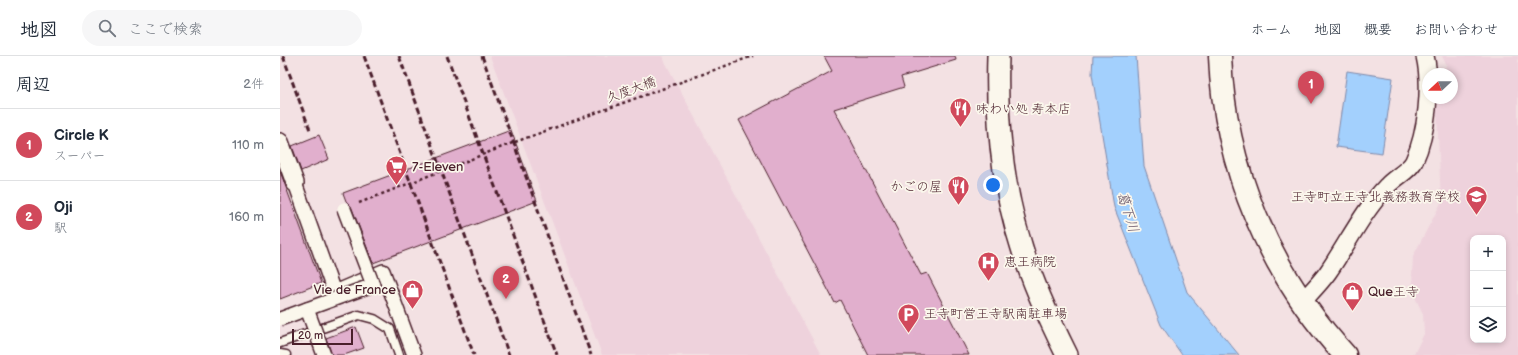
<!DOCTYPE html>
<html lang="ja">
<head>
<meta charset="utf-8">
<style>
  :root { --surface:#fff; --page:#f6f6f7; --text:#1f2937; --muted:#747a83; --line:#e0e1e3; --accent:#d1495b }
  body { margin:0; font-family:"Balsamiq Sans","Klee One",sans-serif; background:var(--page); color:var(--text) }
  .controls { position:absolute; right:12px; bottom:12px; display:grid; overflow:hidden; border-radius:8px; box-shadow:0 2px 6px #0003 }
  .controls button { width:36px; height:36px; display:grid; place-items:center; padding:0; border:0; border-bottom:1px solid var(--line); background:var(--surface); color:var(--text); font:20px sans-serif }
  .compass { position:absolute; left:1142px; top:12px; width:36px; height:36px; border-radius:50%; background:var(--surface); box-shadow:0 2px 6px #0003; rotate:248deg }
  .scale { position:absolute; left:12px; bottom:10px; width:61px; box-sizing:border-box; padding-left:4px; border:2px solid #4a1f2b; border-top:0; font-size:11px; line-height:14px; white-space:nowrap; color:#4a1f2b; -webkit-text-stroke:3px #fbf7ec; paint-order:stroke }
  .you { position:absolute; left:713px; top:129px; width:14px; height:14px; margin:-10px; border:3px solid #fff; border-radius:50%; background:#1a73e8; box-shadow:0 0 0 6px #1a73e833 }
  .badge { display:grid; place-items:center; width:26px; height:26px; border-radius:50%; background:var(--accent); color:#fff; font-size:13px; font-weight:700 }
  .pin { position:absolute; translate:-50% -33px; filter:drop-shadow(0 1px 2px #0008) }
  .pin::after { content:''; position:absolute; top:21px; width:14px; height:12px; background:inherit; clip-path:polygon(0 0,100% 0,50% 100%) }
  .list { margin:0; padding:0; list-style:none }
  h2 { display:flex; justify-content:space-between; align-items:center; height:52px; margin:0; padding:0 16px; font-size:17px }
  h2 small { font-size:13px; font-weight:400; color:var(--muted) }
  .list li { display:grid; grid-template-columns:26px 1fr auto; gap:12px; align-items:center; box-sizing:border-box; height:72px; padding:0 16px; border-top:1px solid var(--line) }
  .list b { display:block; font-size:15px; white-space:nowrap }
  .list p { margin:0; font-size:13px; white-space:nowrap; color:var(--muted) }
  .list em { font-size:13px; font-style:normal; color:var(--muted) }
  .icon { flex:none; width:22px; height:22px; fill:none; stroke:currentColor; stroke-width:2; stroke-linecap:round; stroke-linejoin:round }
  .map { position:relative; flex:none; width:1238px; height:299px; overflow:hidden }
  header { display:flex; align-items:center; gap:24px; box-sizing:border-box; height:56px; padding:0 20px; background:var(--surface); border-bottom:1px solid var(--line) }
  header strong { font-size:19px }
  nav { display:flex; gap:22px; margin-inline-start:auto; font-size:14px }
  .search { width:280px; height:36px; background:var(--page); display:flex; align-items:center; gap:10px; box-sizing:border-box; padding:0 14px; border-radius:22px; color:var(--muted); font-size:15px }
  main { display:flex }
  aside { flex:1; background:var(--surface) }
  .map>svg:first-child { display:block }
</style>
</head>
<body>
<header>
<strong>地図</strong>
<div class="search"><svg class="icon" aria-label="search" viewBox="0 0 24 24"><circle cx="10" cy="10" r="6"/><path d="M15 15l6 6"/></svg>ここで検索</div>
<nav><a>ホーム</a><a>地図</a><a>概要</a><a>お問い合わせ</a></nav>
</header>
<main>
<aside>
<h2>周辺<small>2件</small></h2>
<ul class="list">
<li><span class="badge">1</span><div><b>Circle K</b><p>スーパー</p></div><em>110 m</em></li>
<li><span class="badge">2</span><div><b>Oji</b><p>駅</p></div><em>160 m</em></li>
</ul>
</aside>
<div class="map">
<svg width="1238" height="299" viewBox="0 0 1238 299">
  <rect width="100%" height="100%" fill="#f3e1e3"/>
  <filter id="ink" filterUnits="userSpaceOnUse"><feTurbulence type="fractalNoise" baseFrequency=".025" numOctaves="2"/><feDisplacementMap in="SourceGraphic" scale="8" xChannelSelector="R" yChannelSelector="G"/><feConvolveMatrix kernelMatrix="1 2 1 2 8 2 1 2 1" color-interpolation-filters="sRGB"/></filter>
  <g filter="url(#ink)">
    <!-- built -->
    <g fill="#eed2dc" fill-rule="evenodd">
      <path d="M 210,0 L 382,0 L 541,299 L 322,299 Z"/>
      <path d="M 1162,0 L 1238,0 L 1238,299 L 1131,299 L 1135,296 L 1144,278 L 1143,258 L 1134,239 L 1132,219 L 1133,200 L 1161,147 L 1157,56 L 1160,42 L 1172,42 L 1172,18 L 1164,18 L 1166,8 ZM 1193,182 L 1223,182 L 1223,284 L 1193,284 Z"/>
    </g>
    <!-- water -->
    <g fill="#a3d0fd" stroke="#7f89a9">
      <path d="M 813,0 L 856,0 L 864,110 L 907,236 L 959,299 L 902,299 L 881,269 L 834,151 L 812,18 Z"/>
      <path d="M 1067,15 L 1113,22 L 1102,97 L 1056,91 Z"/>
    </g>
    <!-- building -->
    <g fill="#e1afcd" stroke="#4a1f2b">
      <path d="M 544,0 L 675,0 L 676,4 L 621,21 L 624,31 L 554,53 L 641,219 L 647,217 L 689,299 L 588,299 L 560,244 L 555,247 L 459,64 L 552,15 Z"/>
      <path d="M 231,74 L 257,145 L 93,207 L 71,150 L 66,145 L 63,137 Z"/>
      <path d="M 39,79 L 49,103 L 21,115 L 12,90 Z"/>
      <path d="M 0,115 L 41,227 L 0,243 Z"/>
      <path d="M 76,271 L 84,292 L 64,299 L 52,299 L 46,282 Z"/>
    </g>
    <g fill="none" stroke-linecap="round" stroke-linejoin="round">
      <defs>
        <g id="service">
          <path d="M 0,287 L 79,259 L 94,263 L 110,273 L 119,299"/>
          <path d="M 0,298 L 6,299"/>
        </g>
        <path id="pedestrian" d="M 15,127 L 54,236 L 103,215 L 134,299"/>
        <g id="minor">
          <path d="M 0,86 L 15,127"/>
          <path d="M 1022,246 C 1031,236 1041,226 1048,216 C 1068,187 1083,155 1107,130 C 1114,122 1130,114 1134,105 C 1147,77 1152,30 1145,0"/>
        </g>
        <path id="tertiary" d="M 718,0 C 716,65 722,130 742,192 C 753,229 770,265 787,299"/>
        <path id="trunk" d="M 940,0 C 944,111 990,218 1065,299"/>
      </defs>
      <!-- service casing -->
      <use href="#service" stroke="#4a1f2b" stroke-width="11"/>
      <!-- pedestrian casing -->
      <use href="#pedestrian" stroke="#4a1f2b" stroke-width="16"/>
      <!-- minor casing -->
      <use href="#minor" stroke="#4a1f2b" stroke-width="20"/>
      <!-- tertiary casing -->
      <use href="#tertiary" stroke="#4a1f2b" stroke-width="24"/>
      <!-- trunk casing -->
      <use href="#trunk" stroke="#4a1f2b" stroke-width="25"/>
      <!-- path -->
      <path stroke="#4a1f2b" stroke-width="2.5" stroke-dasharray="3 3" stroke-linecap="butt" d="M 235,86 L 473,0"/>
      <!-- service -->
      <use href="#service" stroke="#fbf7ec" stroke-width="8"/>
      <!-- pedestrian -->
      <use href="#pedestrian" stroke="#fbf7ec" stroke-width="13"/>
      <!-- minor -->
      <use href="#minor" stroke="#fbf7ec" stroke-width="17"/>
      <!-- tertiary -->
      <use href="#tertiary" stroke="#fbf7ec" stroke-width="21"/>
      <!-- trunk -->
      <use href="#trunk" stroke="#fbf7ec" stroke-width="22"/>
      <!-- rail -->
      <g stroke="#4a1f2b" stroke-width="3" stroke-dasharray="6 3" stroke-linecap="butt">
        <path d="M 3,0 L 30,74"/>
        <path d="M 84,0 L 194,299"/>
        <path d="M 119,0 L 229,299"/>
        <path d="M 167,0 L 277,299"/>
        <path d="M 202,0 L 311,299"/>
      </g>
      <defs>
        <g id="pedestrian-bridge">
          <path d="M 27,253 L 93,229 L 64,153"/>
          <path d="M 0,263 L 27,253 L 44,299"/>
        </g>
      </defs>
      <!-- pedestrian-bridge casing -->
      <use href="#pedestrian-bridge" stroke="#4a1f2b" stroke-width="16" stroke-linecap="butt"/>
      <!-- path-bridge -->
      <path stroke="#4a1f2b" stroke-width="2.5" stroke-dasharray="3 3" stroke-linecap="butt" d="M 79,147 L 235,86"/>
      <!-- pedestrian-bridge -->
      <use href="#pedestrian-bridge" stroke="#fbf7ec" stroke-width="13"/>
    </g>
  </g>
  <!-- icons -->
  <defs>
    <symbol id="restaurant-pin" viewBox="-11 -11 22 30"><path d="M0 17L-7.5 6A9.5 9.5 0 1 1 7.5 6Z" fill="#d1495b" stroke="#fbf7ec"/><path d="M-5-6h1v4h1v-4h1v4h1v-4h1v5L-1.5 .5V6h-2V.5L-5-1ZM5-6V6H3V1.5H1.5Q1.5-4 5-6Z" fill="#fff"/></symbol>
    <symbol id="supermarket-pin" viewBox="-11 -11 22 30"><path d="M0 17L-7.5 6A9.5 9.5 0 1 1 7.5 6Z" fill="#d1495b" stroke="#fbf7ec"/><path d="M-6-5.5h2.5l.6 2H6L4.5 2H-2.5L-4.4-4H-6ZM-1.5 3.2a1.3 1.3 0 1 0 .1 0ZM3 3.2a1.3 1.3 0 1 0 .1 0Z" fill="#fff"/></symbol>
    <symbol id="school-pin" viewBox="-11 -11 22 30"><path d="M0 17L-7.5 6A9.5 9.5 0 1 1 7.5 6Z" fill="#d1495b" stroke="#fbf7ec"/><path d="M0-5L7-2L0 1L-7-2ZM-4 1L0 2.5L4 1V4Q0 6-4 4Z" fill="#fff"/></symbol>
    <symbol id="hospital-pin" viewBox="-11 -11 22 30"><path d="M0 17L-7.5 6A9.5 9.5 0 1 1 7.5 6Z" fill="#d1495b" stroke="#fbf7ec"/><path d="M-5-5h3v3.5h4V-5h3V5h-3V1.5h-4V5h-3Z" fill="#fff"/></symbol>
    <symbol id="shop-pin" viewBox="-11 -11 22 30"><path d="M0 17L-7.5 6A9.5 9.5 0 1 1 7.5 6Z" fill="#d1495b" stroke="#fbf7ec"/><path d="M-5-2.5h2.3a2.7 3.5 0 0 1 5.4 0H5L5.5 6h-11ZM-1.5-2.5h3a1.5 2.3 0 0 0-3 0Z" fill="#fff"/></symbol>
    <symbol id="parking-pin" viewBox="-11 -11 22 30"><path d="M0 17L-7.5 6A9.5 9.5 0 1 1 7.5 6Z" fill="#d1495b" stroke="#fbf7ec"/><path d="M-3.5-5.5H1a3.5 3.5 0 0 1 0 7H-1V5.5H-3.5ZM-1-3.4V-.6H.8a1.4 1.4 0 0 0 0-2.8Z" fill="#fff"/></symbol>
  </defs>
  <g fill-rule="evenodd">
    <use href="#restaurant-pin" x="668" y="40" width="25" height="34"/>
    <use href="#supermarket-pin" x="104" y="98" width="25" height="34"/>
    <use href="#restaurant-pin" x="666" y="118" width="25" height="34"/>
    <use href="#school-pin" x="1184" y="128" width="25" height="34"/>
    <use href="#hospital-pin" x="696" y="194" width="25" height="34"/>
    <use href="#shop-pin" x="120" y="222" width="25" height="34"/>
    <use href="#shop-pin" x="1060" y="224" width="25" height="34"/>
    <use href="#parking-pin" x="616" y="246" width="25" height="34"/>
  </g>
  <g text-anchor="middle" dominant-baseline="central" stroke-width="3.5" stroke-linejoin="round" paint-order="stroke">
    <!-- street labels -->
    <g font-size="13" fill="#4a1f2b" stroke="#fbf7ec">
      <text transform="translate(351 34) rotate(-20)">久度大橋</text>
    </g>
    <!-- poi labels -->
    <g font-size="13" fill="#4a1f2b" stroke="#fbf7ec" text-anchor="start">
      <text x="696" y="53">味わい処 寿本店</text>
      <text x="132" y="111">7-Eleven</text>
      <text x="662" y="131" text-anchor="end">かごの屋</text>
      <text x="1180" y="141" text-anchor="end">王寺町立王寺北義務教育学校</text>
      <text x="724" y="206">恵王病院</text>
      <text x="116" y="234" text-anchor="end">Vie de France</text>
      <text x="1088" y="236">Que王寺</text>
      <text x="644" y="258">王寺町営王寺駅南駐車場</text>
    </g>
    <!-- water labels -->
    <g font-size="14" font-style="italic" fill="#604b60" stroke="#fbf7ec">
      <text transform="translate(848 156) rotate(73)">葛下川</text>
    </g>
  </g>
</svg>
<div class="controls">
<button>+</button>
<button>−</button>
<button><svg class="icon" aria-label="layers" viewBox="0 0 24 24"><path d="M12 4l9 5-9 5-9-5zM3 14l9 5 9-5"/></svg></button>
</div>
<svg class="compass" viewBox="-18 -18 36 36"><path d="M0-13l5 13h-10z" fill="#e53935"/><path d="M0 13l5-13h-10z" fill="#747a83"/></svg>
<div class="scale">20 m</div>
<div class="you"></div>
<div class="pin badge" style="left:1031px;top:48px">1</div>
<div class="pin badge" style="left:226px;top:243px">2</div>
</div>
</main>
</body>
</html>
